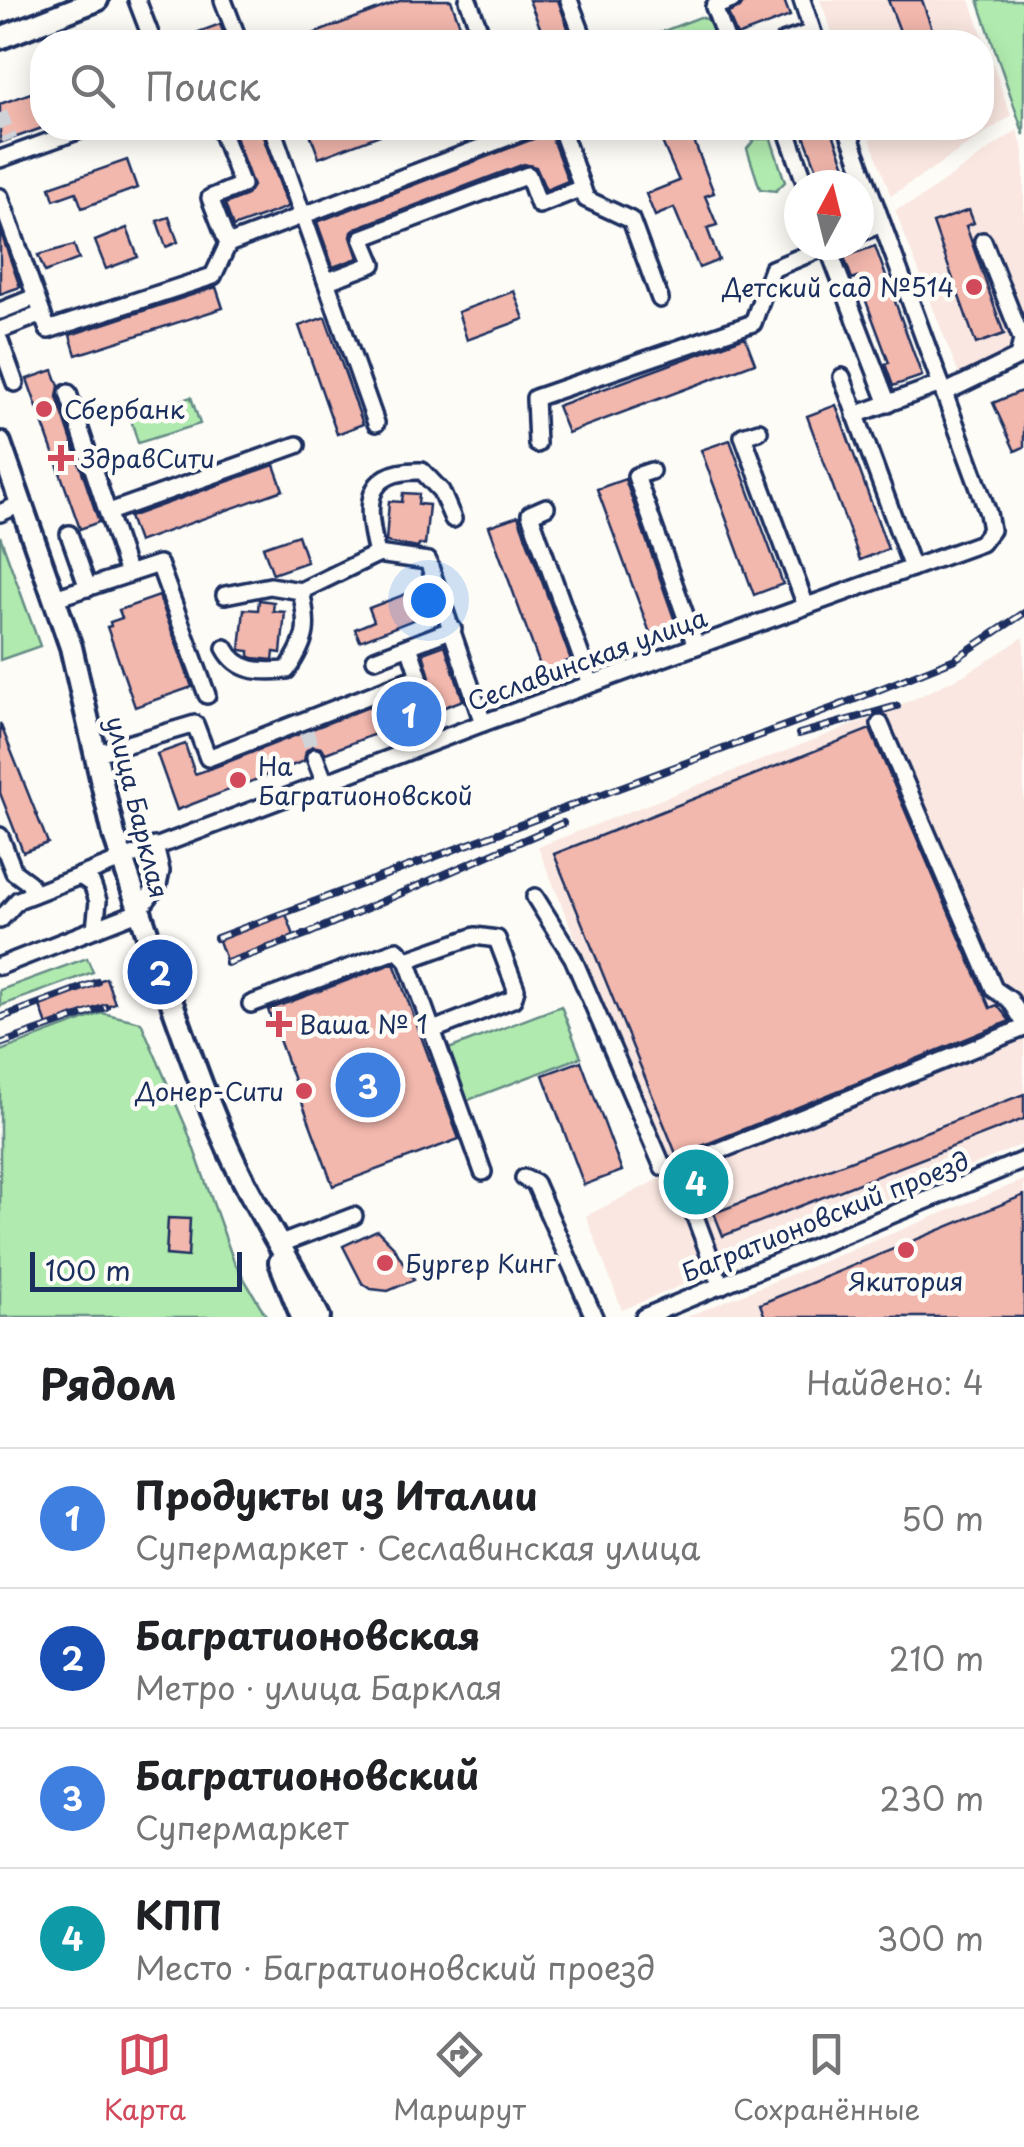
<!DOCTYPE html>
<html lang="ru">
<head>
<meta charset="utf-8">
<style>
  :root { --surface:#fff; --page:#f6f6f6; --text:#202124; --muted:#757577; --line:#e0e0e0; --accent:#d1495b }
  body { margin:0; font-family:"Playpen Sans",sans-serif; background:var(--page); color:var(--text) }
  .compass { position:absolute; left:784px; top:170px; width:90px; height:90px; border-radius:50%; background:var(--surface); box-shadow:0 5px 25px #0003; rotate:7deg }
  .scale { position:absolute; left:30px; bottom:25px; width:212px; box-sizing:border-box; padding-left:10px; border:5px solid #1b2f5e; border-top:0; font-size:28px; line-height:35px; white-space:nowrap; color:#1b2f5e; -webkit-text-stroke:8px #fdfcf7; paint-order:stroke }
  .you { position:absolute; left:428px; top:600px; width:35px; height:35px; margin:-25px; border:8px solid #fff; border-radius:50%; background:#1a73e8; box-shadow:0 0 0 15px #1a73e833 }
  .badge { display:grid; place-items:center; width:65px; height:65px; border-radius:50%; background:var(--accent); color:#fff; font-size:32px; font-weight:700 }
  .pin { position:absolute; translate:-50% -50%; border:5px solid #fff; box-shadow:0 2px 10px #0006 }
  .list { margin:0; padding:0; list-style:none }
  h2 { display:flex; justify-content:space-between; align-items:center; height:130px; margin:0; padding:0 40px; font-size:42px }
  h2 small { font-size:32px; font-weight:400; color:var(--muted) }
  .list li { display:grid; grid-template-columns:65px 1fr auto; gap:30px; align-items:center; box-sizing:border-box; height:140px; padding:0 40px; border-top:2px solid var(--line) }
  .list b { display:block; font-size:38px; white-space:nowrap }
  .list p { margin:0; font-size:32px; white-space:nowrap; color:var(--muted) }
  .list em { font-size:32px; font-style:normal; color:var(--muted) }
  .icon { flex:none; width:55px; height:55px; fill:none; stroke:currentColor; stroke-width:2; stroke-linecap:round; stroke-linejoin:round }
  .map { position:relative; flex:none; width:1024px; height:1317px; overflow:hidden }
  .search { position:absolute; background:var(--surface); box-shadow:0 5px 25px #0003; left:30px; right:30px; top:30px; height:110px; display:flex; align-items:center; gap:25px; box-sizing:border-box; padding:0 35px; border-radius:40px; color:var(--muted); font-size:38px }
  .sheet { height:690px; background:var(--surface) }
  nav { display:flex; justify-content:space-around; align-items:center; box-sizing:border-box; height:140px; border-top:2px solid var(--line); background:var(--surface); font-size:28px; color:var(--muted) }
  nav a { display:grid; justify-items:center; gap:5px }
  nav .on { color:var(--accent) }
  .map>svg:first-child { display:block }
</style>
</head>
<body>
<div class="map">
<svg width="1024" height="1317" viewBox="0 0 1024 1317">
  <rect width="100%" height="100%" fill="#fdfcf7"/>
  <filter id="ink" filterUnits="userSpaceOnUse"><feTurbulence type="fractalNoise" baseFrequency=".01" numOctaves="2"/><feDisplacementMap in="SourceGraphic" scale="20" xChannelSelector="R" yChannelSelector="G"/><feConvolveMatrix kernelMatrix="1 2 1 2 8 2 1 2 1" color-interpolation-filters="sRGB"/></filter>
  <g filter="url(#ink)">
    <!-- built -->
    <g fill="#fae7e1">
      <path d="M 820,0 L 970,0 L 1011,116 L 891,196 L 866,128 L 982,128 L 982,42 L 836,42 Z"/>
      <path d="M 1017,130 L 1024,151 L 1024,365 L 965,390 L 895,210 L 916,201 Z"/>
      <path d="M 1024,637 L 1024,1144 L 622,1310 L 586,1216 L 671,1173 L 538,847 L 886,712 L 966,674 Z"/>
      <path d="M 1024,1180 L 1024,1317 L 686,1317 Z"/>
    </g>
    <!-- green -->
    <g fill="#b0eaae" stroke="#668c86" stroke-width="2.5">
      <path d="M 978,0 L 1024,0 L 1024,135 Z"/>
      <path d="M 700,17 L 715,22 L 718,42 L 642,42 L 643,39 Z"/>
      <path d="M 755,139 L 771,139 L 785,182 L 776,191 L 760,189 L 747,149 Z"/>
      <path d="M 191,397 L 200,424 L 138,443 L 130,416 Z"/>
      <path d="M 0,536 L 40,646 L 0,660 Z"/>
      <path d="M 87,958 L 93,972 L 0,1006 L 0,990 Z"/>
      <path d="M 561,1006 L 581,1057 L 466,1101 L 446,1050 Z"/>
      <path d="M 102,1013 L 141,1022 L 186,1127 L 234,1262 L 267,1317 L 0,1317 L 0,1051 Z"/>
    </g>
    <!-- building -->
    <g fill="#f2b7ad" stroke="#1b2f5e" stroke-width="2.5">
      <path d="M 402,0 L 451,0 L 466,42 L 292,42 Z"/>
      <path d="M 529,0 L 558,0 L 573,42 L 546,42 Z"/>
      <path d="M 745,0 L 784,0 L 790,16 L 737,36 L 728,13 L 740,8 Z"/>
      <path d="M 888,0 L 922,0 L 932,29 L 903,39 Z"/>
      <path d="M 220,24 L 227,42 L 174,42 L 174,41 Z"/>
      <path d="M 42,89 L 42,128 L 0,143 L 0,104 Z"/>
      <path d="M 232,128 L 260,128 L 288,207 L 233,227 L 225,204 L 247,195 L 253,186 Z"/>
      <path d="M 308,128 L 396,128 L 396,129 L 319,158 Z"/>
      <path d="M 548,128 L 568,181 L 546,190 L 536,167 L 524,164 L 358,227 L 352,232 L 351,237 L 358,258 L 333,267 L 317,222 L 536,138 Z"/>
      <path d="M 656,128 L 689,128 L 714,193 L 705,196 L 717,225 L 707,228 L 719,260 L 699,268 L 674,208 L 655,216 L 646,194 L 679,181 Z"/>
      <path d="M 801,128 L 831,128 L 852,185 L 823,185 Z"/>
      <path d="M 127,160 L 137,188 L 82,208 L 76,192 L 54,200 L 50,187 Z"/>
      <path d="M 969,210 L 974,223 L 966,226 L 1004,334 L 976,344 L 933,223 Z"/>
      <path d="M 169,217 L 178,242 L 166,247 L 157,221 Z"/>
      <path d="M 127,228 L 138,257 L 106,269 L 95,241 Z"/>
      <path d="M 0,230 L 20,287 L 0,294 Z"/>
      <path d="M 74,245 L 79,259 L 45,272 L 38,255 Z"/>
      <path d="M 875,246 L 922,376 L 893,386 L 885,364 L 889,363 L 857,277 L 852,279 L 844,257 Z"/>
      <path d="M 216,287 L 223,308 L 76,355 L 70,335 Z"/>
      <path d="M 514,291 L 524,319 L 467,340 L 458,312 Z"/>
      <path d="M 325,317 L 363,424 L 337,434 L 299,326 Z"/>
      <path d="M 745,337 L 755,363 L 568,433 L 557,406 Z"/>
      <path d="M 53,370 L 59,386 L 57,397 L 99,522 L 80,529 L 27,379 Z"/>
      <path d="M 1024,390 L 1024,447 L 1015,451 L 993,403 Z"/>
      <path d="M 836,405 L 888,549 L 860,560 L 807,416 Z"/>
      <path d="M 730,440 L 783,584 L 754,595 L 701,450 Z"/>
      <path d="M 274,465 L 283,490 L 138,542 L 129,517 Z"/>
      <path d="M 625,479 L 676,624 L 650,633 L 597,489 Z"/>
      <path d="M 403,493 L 419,494 L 418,504 L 429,505 L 425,545 L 419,545 L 418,548 L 386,542 L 389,501 L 402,502 Z"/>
      <path d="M 518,516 L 571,660 L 542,671 L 489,526 Z"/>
      <path d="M 298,535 L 307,562 L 273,574 L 263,547 Z"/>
      <path d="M 419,589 L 428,614 L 360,641 L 355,629 L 374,621 L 369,608 Z"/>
      <path d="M 159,596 L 192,687 L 135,707 L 107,627 L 111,626 L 110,622 L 122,618 L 119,610 Z"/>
      <path d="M 259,600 L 274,602 L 273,611 L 285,612 L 281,653 L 274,652 L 273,660 L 253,658 L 249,656 L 249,651 L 240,650 L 244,609 L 258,610 Z"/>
      <path d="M 445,645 L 463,700 L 326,753 L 321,748 L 312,746 L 306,751 L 304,761 L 177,810 L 157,754 L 185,744 L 195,774 L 212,768 L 423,686 L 430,677 L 423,653 Z"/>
      <path d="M 0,723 L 48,843 L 23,852 L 0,793 Z"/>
      <path d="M 870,729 L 990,1008 L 997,1005 L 1010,1021 L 677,1156 L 554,854 Z"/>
      <path d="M 286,914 L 295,938 L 227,963 L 218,938 Z"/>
      <path d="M 394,963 L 459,1139 L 333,1186 L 268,1010 Z"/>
      <path d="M 106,978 L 115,1003 L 48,1028 L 39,1003 Z"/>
      <path d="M 581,1061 L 622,1171 L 584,1185 L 543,1075 Z"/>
      <path d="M 1024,1094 L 1024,1119 L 723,1236 L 714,1213 Z"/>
      <path d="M 1024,1195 L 1024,1317 L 765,1317 L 760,1304 Z"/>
      <path d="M 168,1218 L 190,1219 L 188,1257 L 166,1255 Z"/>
      <path d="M 377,1230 L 393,1246 L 414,1280 L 388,1291 L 371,1289 L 362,1283 L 343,1246 Z"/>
    </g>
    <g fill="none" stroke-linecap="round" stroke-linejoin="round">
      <!-- minor-tunnel -->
      <g stroke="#d0d3d8" stroke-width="15" stroke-dasharray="15 8" stroke-linecap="butt">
        <path d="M 0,113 L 10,140"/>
        <path d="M 306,731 L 315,757"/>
      </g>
      <defs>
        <g id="minor">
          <path d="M 137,0 L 153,42"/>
          <path d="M 223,0 L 239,42"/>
          <path d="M 468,0 L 484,42"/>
          <path d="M 569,0 L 585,42"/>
          <path d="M 802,0 L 816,42"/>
          <path d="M 727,42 L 714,7 L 732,0"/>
          <path d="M 783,42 L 812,32"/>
          <path d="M 220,128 L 242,185 L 210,198 L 228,244"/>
          <path d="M 272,128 L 376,423"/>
          <path d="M 561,128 L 586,199 L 631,220 L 660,299"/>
          <path d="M 786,128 L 806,185"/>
          <path d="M 0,159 L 86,128"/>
          <path d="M 0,197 L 48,330 L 213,276 L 228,244 L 532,128"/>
          <path d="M 859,233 L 882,224"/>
          <path d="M 827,245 L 888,404"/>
          <path d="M 328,281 L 373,264 L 362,238 L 528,175 L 539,205 L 582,188"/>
          <path d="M 0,311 L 35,297"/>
          <path d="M 0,330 L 42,314"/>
          <path d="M 0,341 L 15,383"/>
          <path d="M 842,377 L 912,568"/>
          <path d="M 68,393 L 128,574"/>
          <path d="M 944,393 L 1018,357 L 1022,340 L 983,241"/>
          <path d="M 855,415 L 941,384"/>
          <path d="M 759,431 L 743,436 L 806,606"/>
          <path d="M 537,444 L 535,398 L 753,323 L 772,269 L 830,245"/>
          <path d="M 651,471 L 636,476 L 696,646"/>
          <path d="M 546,507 L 530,514 L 591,684"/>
          <path d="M 109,512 L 297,445"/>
          <path d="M 0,513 L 21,504"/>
          <path d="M 69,534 L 88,588"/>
          <path d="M 377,554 C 366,508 361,469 422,471 L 441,491 L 453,519"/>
          <path d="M 225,595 L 270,586 L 301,591 L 377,554 L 428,561 L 483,723"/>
          <path d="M 55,598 L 159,564 L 207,695"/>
          <path d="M 225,648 C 238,673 262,672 287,670 C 308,639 309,627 301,591"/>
          <path d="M 375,659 L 453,629"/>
          <path d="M 880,724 L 994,989 L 1010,1000 L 1024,1022"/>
          <path d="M 97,753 L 195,724 L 208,758 L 419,676 L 409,646"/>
          <path d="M 315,757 L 325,783"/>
          <path d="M 0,836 L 14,872 L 29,883 L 33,894"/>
          <path d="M 80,876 L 92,884 L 98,901 L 95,929"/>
          <path d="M 535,897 L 573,958 L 663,1167 L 677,1168 L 721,1286"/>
          <path d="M 0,920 L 18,900 L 121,860 L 483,723 L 981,543 L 991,530 L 988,513 L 847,128"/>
          <path d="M 407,960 L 475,936 L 497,939 L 516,989 L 513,999 L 433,1030"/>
          <path d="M 0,966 L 138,912 L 158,885 L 161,871 L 155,846"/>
          <path d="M 251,1004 L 397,950 L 407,960 L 483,1172"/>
          <path d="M 677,1168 L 1024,1028"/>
          <path d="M 524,1178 L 535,1183 L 594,1317"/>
          <path d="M 278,1245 L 354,1216"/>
          <path d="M 644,1317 L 1024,1160"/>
        </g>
        <g id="major">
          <path d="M 0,38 L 97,0"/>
          <path d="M 0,443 L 71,647 L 114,835 L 155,956"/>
          <path d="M 167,989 C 187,1045 206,1101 231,1155 C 257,1211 291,1262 319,1317"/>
          <path d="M 280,1262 L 302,1317"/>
        </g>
      </defs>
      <!-- minor casing -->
      <use href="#minor" stroke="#1b2f5e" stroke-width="22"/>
      <!-- major casing -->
      <use href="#major" stroke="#1b2f5e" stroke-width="28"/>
      <!-- minor -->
      <use href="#minor" stroke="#fdfcf7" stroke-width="15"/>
      <!-- major -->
      <use href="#major" stroke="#fdfcf7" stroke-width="20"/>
      <defs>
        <g id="rail">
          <path d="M 799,734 L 897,706"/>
          <path d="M 217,938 L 833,708 L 955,659 L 1024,613"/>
          <path d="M 227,963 L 307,934 L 563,823"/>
          <path d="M 0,1018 L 97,982"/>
          <path d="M 0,1044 L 106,1007"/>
        </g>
      </defs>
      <!-- rail casing -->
      <use href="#rail" stroke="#1b2f5e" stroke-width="8"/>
      <!-- rail -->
      <use href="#rail" stroke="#fdfcf7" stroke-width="4" stroke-dasharray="11" stroke-linecap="butt"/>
      <defs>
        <path id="major-bridge" d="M 155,956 L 167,989"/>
      </defs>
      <!-- major-bridge casing -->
      <use href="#major-bridge" stroke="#1b2f5e" stroke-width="28" stroke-linecap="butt"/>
      <!-- major-bridge -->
      <use href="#major-bridge" stroke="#fdfcf7" stroke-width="20"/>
    </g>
  </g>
  <!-- markers -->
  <g fill="#d1495b" stroke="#fdfcf7" stroke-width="4">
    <circle cx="974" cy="287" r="10"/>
    <circle cx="44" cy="409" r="10"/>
    <path d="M56 443h10v10h10v10h-10v10h-10v-10h-10v-10h10z"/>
    <circle cx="238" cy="780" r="10"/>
    <path d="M274 1009h10v10h10v10h-10v10h-10v-10h-10v-10h10z"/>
    <circle cx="304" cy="1091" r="10"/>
    <circle cx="906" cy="1250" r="10"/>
    <circle cx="385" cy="1263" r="10"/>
  </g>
  <g text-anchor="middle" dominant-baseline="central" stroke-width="9" stroke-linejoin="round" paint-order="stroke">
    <!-- poi labels -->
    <g font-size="25" fill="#1b2f5e" stroke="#fdfcf7" text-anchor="start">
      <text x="954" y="287" text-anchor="end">Детский сад №514</text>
      <text x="64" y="409">Сбербанк</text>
      <text x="81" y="458">ЗдравСити</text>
      <text x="258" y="766">На<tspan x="258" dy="29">Багратионовской</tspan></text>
      <text x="299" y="1024">Ваша № 1</text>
      <text x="284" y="1091" text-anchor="end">Донер-Сити</text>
      <text x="405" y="1263">Бургер Кинг</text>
      <text x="906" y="1281" text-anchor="middle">Якитория</text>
    </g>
    <!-- street labels -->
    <g font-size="25" fill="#1b2f5e" stroke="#fdfcf7">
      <text transform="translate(587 659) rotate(-20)">Сеславинская улица</text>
      <text transform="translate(138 807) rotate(76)">улица Барклая</text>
      <text transform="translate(825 1216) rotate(-22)">Багратионовский проезд</text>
    </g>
  </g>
</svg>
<svg class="compass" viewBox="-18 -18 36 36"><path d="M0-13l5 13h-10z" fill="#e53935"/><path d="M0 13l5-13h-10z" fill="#757577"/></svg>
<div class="scale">100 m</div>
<div class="you"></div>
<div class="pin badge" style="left:409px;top:714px;background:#3f7fe0">1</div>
<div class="pin badge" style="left:160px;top:972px;background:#1a4fb4">2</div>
<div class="pin badge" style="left:368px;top:1085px;background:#3f7fe0">3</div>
<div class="pin badge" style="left:696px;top:1182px;background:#0f9aa8">4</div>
<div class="search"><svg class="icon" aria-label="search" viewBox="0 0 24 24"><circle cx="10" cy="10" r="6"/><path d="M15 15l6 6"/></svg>Поиск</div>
</div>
<section class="sheet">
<h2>Рядом<small>Найдено: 4</small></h2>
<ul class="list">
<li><span class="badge" style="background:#3f7fe0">1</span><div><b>Продукты из Италии</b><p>Супермаркет · Сеславинская улица</p></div><em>50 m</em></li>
<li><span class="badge" style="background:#1a4fb4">2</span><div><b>Багратионовская</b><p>Метро · улица Барклая</p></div><em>210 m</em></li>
<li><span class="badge" style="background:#3f7fe0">3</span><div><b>Багратионовский</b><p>Супермаркет</p></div><em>230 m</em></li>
<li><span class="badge" style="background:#0f9aa8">4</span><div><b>КПП</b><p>Место · Багратионовский проезд</p></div><em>300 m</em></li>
</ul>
</section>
<nav>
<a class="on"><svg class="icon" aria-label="map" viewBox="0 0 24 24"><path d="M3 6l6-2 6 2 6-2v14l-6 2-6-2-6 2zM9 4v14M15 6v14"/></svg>Карта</a>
<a><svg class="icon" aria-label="directions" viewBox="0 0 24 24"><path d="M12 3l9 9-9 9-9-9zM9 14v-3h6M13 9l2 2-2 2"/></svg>Маршрут</a>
<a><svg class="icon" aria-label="saved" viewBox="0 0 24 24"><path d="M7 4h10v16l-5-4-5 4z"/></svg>Сохранённые</a>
</nav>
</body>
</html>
